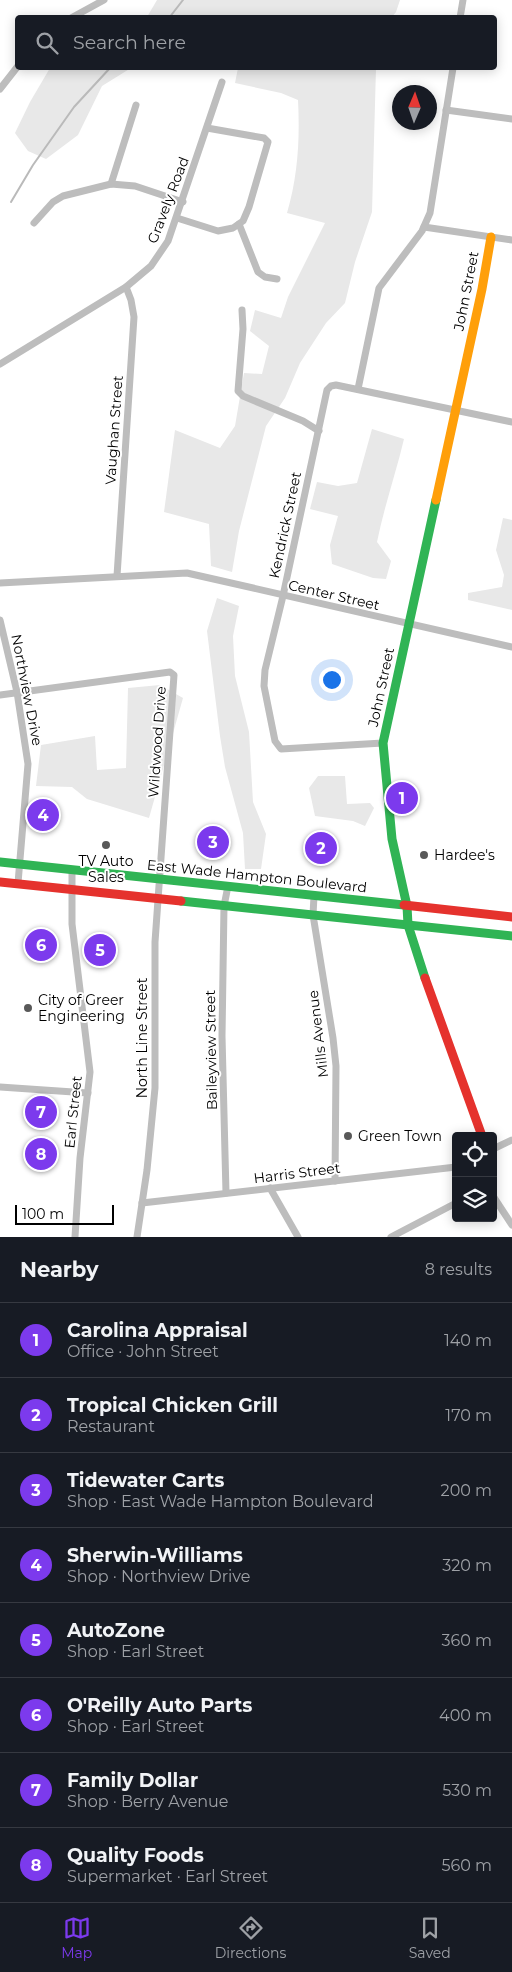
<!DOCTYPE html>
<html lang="en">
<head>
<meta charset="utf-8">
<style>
  :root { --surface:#171b24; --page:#242831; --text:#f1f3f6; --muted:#9ea1a6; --line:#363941; --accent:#7c3aed }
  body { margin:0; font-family:Montserrat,sans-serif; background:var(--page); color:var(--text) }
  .controls { position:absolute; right:15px; bottom:15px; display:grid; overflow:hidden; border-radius:5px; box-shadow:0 2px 12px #0003 }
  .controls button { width:45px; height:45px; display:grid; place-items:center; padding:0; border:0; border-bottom:1px solid var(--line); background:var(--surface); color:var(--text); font:25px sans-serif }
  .compass { position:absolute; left:392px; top:85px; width:45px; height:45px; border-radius:50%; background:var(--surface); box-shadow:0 2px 12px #0003; rotate:2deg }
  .scale { position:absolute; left:15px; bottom:12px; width:99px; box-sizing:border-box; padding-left:5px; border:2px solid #000; border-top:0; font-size:14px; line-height:18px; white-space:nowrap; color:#000; -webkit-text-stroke:4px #fff; paint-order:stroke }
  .you { position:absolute; left:331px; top:679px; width:18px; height:18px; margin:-12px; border:4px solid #fff; border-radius:50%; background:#1a73e8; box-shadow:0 0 0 8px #1a73e833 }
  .badge { display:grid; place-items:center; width:32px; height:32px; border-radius:50%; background:var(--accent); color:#fff; font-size:16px; font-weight:700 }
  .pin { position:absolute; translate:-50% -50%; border:2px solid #fff; box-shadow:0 1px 5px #0006 }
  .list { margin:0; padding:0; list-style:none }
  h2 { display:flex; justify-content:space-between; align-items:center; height:65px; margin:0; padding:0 20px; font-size:21px }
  h2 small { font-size:16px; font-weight:400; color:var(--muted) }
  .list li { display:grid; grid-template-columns:32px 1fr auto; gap:15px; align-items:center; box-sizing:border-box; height:75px; padding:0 20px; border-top:1px solid var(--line) }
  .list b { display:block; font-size:19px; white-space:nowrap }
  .list p { margin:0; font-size:16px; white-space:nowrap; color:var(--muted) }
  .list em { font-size:16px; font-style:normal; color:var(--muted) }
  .icon { flex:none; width:28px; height:28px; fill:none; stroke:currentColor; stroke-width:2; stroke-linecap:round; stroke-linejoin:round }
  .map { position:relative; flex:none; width:512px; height:1237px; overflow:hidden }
  .search { position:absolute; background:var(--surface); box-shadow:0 2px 12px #0003; left:15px; right:15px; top:15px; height:55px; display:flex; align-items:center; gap:12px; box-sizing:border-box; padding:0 18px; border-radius:5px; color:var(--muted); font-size:19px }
  .sheet { height:665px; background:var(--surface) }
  nav { display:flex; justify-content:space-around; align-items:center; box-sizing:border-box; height:70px; border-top:1px solid var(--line); background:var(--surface); font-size:14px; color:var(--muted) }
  nav a { display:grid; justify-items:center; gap:2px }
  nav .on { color:var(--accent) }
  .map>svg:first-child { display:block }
</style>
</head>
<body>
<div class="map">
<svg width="512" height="1237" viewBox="0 0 512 1237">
  <rect width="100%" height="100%" fill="#fff"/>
  <!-- green -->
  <g fill="#e8e8e8">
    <path d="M 157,0 L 400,0 L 396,12 L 392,17 L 147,17 Z"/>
    <path d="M 50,68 L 131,68 L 102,86 L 78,135 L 46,159 L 28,151 L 15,133 L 30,102 Z"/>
    <path d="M 238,68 L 376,68 L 372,212 L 355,262 L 345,303 L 326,323 L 300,363 L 285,398 L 266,426 L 239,531 L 232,572 L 211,566 L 209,524 L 164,512 L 175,430 L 220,448 L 235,426 L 244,373 L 262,374 L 269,346 L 250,331 L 255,310 L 281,318 L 288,297 L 325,223 L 287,213 C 298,176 300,138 298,100 L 281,93 L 235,83 Z"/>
    <path d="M 372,429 L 404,439 C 396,473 384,507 377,542 L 391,561 L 386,579 L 373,578 L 332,564 L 330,545 L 338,516 L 310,509 L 317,482 L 338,486 L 357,483 Z"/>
    <path d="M 503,518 L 512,520 L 512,610 L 468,600 L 468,593 L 502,587 L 504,575 L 496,550 Z"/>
    <path d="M 217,598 L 239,606 L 233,636 L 235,676 L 249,732 L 253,802 L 266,834 L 261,869 L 245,869 L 243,833 L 225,767 L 220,736 L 207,631 Z"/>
    <path d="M 160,685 L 183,698 L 149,818 L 87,799 L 72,787 L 36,786 L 41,745 L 95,736 L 97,770 L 126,768 L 128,688 Z"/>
    <path d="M 318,776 L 345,776 L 347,804 L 370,803 L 374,808 L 365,826 L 353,821 L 315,816 L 309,788 Z"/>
  </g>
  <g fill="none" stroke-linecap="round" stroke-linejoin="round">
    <!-- stream -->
    <g stroke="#bababa" stroke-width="2">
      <path d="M 169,18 L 183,0"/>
      <path d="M 11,202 L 33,165 L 74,107 L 110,68"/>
    </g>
    <!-- street -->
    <g stroke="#bdbdbd" stroke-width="7">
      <path d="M 71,18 L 104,0"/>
      <path d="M 460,18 L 463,0"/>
      <path d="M 0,89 L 18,66"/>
      <path d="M 446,110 L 512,119"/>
      <path d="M 111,184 L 136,105"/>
      <path d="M 177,218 L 218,231 L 233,228 L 243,221 L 249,207 L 268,142 L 264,138 L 207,128"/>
      <path d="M 34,223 L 53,202 L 63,196 L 111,184 L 135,186 L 183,202"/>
      <path d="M 239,224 L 258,272 L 265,277 L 277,279"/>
      <path d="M 424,227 L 512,240"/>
      <path d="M 242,310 L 243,329 L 238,391 L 243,396 L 303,421 L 319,431"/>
      <path d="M 0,364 L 126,287 L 151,266 L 168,241 L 222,82"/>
      <path d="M 358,389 L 379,288 L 422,231 L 430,213 L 453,68"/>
      <path d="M 117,576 L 134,317 L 131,300 L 126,287"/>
      <path d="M 0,583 L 187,573 L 512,647"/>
      <path d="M 0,620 L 17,692 L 28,764 L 18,883"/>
      <path d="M 0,695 L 170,672 L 174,675 L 155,942 L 155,1088 L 147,1170 L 137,1237"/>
      <path d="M 383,743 L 281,749 L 275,741 L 264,686 L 265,670 L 283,596 L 327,390 L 331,386 L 336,385 L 512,422"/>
      <path d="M 72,870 L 72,924 L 90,1072 L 80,1158 L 75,1237"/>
      <path d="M 314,896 L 313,915 L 333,1038 L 336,1066 L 335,1181"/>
      <path d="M 0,1087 L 88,1093"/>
      <path d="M 493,1149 L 512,1140"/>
      <path d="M 270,1188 L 298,1237"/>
      <path d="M 226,1193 L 222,1036 L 224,906 L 228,886"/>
      <path d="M 493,1196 L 512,1225"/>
      <path d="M 142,1203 L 456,1167"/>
      <path d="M 391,1237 L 456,1203"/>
    </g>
    <!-- fast -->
    <g stroke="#30b455" stroke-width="9">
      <path d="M 0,862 L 404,905"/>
      <path d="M 181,901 L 512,936"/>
      <path d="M 425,978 L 408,925 L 407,906 L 392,839 L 383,743 L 436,500"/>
    </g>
    <!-- slow -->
    <path stroke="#ff9f0a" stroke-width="9" d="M 436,500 L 482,289 L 491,237"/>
    <!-- jam -->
    <g stroke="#e5322d" stroke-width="9">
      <path d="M 0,882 L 181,901"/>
      <path d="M 404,905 L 512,917"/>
      <path d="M 425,978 L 482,1136"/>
    </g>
  </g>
  <!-- markers -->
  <g fill="#595959" stroke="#fff" stroke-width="2">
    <circle cx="106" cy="845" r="5"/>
    <circle cx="424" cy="855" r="5"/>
    <circle cx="28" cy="1008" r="5"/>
    <circle cx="348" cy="1136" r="5"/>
  </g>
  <g text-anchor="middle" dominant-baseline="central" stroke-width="4" stroke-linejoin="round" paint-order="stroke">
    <!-- street labels -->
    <g font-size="14" fill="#000" stroke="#fff">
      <text transform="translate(168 200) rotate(-69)">Gravely Road</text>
      <text transform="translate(466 291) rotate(-79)">John Street</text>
      <text transform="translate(114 430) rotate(-86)">Vaughan Street</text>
      <text transform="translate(285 525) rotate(-78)">Kendrick Street</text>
      <text transform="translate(334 595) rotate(13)">Center Street</text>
      <text transform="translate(381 687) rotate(-78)">John Street</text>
      <text transform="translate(27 690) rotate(79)">Northview Drive</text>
      <text transform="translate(157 742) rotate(-86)">Wildwood Drive</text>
      <text transform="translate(257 876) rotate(6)">East Wade Hampton Boulevard</text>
      <text transform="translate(318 1034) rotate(-97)">Mills Avenue</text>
      <text transform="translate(142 1038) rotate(-90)">North Line Street</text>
      <text transform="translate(211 1050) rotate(-91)">Baileyview Street</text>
      <text transform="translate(73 1112) rotate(-84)">Earl Street</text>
      <text transform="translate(297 1173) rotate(-7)">Harris Street</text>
    </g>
    <!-- poi labels -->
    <g font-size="14" fill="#000" stroke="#fff" text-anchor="start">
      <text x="434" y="855">Hardee's</text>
      <text x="106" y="861" text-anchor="middle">TV Auto<tspan x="106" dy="16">Sales</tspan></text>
      <text x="38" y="1000">City of Greer<tspan x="38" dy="16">Engineering</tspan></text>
      <text x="358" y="1136">Green Town</text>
    </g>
  </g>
</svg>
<div class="controls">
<button><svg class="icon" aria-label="locate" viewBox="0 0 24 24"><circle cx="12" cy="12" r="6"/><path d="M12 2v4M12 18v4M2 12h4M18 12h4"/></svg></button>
<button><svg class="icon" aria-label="layers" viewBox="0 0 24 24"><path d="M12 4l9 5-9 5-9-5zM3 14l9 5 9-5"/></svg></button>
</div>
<svg class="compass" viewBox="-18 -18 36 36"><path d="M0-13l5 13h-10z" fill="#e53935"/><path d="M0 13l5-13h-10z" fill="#9ea1a6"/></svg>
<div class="scale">100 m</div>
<div class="you"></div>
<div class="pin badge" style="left:402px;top:798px">1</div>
<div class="pin badge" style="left:321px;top:848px">2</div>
<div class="pin badge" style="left:213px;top:842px">3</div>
<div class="pin badge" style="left:43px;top:815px">4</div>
<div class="pin badge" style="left:100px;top:950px">5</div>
<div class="pin badge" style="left:41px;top:945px">6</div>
<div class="pin badge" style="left:41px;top:1112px">7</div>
<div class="pin badge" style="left:41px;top:1154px">8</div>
<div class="search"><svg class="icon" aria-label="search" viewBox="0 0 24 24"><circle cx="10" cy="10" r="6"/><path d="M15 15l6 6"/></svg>Search here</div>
</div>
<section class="sheet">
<h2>Nearby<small>8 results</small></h2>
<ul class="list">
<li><span class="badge">1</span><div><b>Carolina Appraisal</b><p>Office · John Street</p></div><em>140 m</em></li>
<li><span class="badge">2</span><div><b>Tropical Chicken Grill</b><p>Restaurant</p></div><em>170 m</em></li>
<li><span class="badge">3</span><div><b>Tidewater Carts</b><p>Shop · East Wade Hampton Boulevard</p></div><em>200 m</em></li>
<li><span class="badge">4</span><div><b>Sherwin-Williams</b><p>Shop · Northview Drive</p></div><em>320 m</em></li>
<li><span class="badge">5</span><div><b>AutoZone</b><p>Shop · Earl Street</p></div><em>360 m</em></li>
<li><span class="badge">6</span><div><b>O'Reilly Auto Parts</b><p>Shop · Earl Street</p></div><em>400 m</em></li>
<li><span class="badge">7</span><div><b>Family Dollar</b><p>Shop · Berry Avenue</p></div><em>530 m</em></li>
<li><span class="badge">8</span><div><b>Quality Foods</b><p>Supermarket · Earl Street</p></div><em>560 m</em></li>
</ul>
</section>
<nav>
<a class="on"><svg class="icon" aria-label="map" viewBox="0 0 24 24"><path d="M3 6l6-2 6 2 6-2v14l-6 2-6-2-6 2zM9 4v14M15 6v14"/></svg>Map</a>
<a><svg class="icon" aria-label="directions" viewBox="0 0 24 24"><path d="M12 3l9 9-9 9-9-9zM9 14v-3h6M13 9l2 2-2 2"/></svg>Directions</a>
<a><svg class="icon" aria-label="saved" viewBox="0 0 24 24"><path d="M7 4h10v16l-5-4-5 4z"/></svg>Saved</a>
</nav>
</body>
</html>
